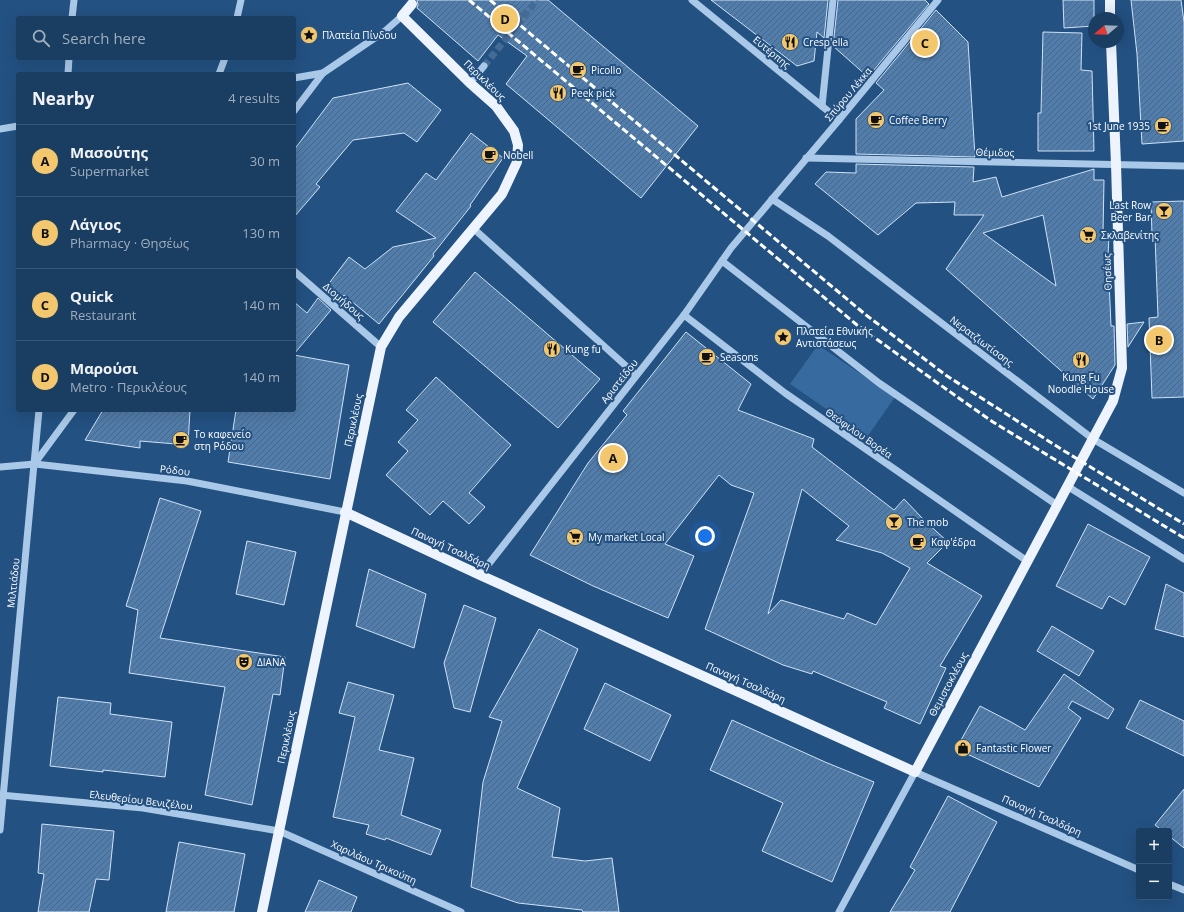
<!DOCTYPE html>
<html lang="en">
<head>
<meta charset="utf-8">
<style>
  :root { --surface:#1a3d62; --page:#27486b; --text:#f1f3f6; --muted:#9faebe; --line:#385677; --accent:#f3c76d }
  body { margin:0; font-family:"Open Sans",sans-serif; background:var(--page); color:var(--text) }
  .controls { position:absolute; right:12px; bottom:12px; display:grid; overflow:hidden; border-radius:4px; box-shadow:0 4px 16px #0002 }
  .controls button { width:36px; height:36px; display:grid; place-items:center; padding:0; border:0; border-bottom:1px solid var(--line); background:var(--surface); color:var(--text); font:20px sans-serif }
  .compass { position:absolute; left:1088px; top:12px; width:36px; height:36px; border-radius:50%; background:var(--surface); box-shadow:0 4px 16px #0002; rotate:251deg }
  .you { position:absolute; left:705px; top:536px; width:14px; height:14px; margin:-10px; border:3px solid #fff; border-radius:50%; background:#1a73e8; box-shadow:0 0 0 6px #1a73e833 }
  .badge { display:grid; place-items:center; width:26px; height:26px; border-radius:50%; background:var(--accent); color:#111; font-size:13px; font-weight:700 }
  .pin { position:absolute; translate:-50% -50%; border:2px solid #fff; box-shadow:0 1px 4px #0006 }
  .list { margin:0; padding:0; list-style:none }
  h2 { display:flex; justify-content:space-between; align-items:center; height:52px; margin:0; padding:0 16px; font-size:17px }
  h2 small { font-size:13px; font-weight:400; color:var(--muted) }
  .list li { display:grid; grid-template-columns:26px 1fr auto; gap:12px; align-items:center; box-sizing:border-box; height:72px; padding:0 16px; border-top:1px solid var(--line) }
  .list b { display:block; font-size:15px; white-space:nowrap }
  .list p { margin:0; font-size:13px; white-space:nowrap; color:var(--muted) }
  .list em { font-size:13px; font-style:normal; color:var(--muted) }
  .icon { flex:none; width:22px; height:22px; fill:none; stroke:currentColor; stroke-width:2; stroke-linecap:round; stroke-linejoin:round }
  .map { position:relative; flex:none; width:1184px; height:912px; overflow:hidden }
  .search { position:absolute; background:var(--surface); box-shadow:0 4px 16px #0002; left:16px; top:16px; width:280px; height:44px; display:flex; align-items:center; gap:10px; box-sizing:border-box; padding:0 14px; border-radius:4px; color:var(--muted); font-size:15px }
  .panel { position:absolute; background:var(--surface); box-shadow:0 4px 16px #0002; left:16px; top:72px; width:280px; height:340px; border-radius:4px }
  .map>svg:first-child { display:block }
</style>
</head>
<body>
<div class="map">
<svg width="1184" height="912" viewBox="0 0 1184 912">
  <defs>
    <pattern id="building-hatch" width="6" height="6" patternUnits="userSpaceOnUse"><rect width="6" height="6" fill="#507dac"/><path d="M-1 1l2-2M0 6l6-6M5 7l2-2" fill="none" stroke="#4e6781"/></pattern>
  </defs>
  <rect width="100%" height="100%" fill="#235182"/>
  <!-- green -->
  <path fill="#376ba0" d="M 818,345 L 895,397 L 867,437 L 790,384 Z"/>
  <!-- building -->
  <g fill="url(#building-hatch)" stroke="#cee2f6" fill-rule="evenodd">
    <path d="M 417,0 L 548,0 L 698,126 L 641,198 L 506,84 L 527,56 L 498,35 L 478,61 L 417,8 L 418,5 Z"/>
    <path d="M 711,0 L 828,0 L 824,38 L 817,32 L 814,61 L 797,66 Z"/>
    <path d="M 838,0 L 925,0 L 929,4 L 868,77 L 833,46 Z"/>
    <path d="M 1063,0 L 1094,0 L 1094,26 L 1064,28 Z"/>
    <path d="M 1131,0 L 1181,0 L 1184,22 L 1184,141 L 1142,144 L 1137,54 Z"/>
    <path d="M 936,10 L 968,42 L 975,157 L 856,154 L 856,119 L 884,90 L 876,83 Z"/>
    <path d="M 1043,32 L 1082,33 L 1081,70 L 1092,71 L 1094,151 L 1038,151 L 1038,113 L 1041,113 Z"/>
    <path d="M 408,83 L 441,110 L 417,142 L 404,133 L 353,140 L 316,184 L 320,187 L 294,217 L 294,150 L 333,98 Z"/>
    <path d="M 471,133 L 503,158 L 470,205 L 471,206 L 433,254 L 434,256 L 379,324 L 344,295 L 338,303 L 324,290 L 349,257 L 365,269 L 393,247 L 436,238 L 396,211 L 426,173 L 436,180 Z"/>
    <path d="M 856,164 L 974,167 L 973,182 L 996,177 L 1002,197 L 1094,169 L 1094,180 L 1104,180 L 1103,233 L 1109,234 L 1108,258 L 1111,326 L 1114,326 L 1115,365 L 1093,399 L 946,269 L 984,215 L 954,215 L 955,202 L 916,203 L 878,235 L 815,184 L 826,172 L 856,173 ZM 1043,215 L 1056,286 L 983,233 Z"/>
    <path d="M 1184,201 L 1184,397 L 1152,398 L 1149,318 L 1158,317 L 1155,236 L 1152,236 L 1151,202 Z"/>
    <path d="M 475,272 L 600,379 L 558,428 L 433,322 Z"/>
    <path d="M 318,298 L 331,310 L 294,354 L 294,302 L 307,313 Z"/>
    <path d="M 1144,322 L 1128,347 L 1127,324 Z"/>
    <path d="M 686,332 L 751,384 L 738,410 L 814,439 L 812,447 L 894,510 L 904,499 L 924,520 L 948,542 L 927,563 L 982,596 L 940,666 L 946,668 L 920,724 L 884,708 L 887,702 L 813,671 L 812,674 L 783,665 L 705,629 L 754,493 L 731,485 L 719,475 L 665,544 L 694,556 L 668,618 L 593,586 L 530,555 L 588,463 L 627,415 L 623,411 ZM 802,489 L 849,526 L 836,540 L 882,553 L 910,568 L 876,625 L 847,613 L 844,619 L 781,600 L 768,614 Z"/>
    <path d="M 294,355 L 349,365 L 330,479 L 228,462 L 236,410 L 294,410 Z"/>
    <path d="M 436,377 L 511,445 L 469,493 L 485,507 L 469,524 L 443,501 L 430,515 L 386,475 L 408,451 L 398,442 L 418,420 L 406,410 Z"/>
    <path d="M 103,410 L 190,410 L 188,445 L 140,441 L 140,448 L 85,440 Z"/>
    <path d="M 160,498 L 201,511 L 160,638 L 285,657 L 280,695 L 273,694 L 252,805 L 205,795 L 225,687 L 129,673 L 138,610 L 126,606 Z"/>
    <path d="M 1088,524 L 1150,557 L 1125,605 L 1109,596 L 1102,609 L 1056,586 Z"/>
    <path d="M 247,541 L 296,552 L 284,605 L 236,594 Z"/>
    <path d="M 369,569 L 426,594 L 414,648 L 356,626 Z"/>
    <path d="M 1166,584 L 1184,593 L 1184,637 L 1155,629 Z"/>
    <path d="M 464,605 L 496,618 L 470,712 L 454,708 L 444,663 Z"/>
    <path d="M 1052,626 L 1094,651 L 1079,676 L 1037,651 Z"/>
    <path d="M 539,629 L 578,649 L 517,788 L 560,808 L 552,857 L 585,861 L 612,858 L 619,912 L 583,912 L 582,910 L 518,903 L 471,887 L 483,782 L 502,721 L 489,717 Z"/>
    <path d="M 1064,674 L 1114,709 L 1108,719 L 1072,701 L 1068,708 L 1081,718 L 1039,787 L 956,749 L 980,706 L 1011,722 L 1025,730 Z"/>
    <path d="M 348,682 L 394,695 L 379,750 L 414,758 L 401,815 L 441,830 L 431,855 L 386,838 L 385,840 L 366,834 L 369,825 L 333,817 L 355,717 L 339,713 Z"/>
    <path d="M 605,683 L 671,715 L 650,761 L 584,729 Z"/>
    <path d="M 58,697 L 111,703 L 110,714 L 172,722 L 165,777 L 103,770 L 103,772 L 50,766 Z"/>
    <path d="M 1140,700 L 1184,721 L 1184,756 L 1126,728 Z"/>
    <path d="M 732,720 L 825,762 L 874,782 L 832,882 L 762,851 L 783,803 L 710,770 Z"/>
    <path d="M 1184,789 L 1184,848 L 1169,836 L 1169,831 L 1163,831 L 1155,825 Z"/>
    <path d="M 948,796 L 997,822 L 950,912 L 890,912 L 915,870 L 910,867 Z"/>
    <path d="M 42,824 L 114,831 L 109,880 L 96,879 L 89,912 L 38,912 L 44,874 L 38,873 Z"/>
    <path d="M 179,842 L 245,854 L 234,912 L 166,912 Z"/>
    <path d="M 319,880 L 357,897 L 351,912 L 305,912 Z"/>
  </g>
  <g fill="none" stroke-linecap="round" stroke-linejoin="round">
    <!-- minor-tunnel -->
    <path stroke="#446b95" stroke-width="7" stroke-dasharray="7 3.5" stroke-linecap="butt" d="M 484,66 L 537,0"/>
    <!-- minor -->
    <g stroke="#aac9e8" stroke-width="7">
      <path d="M 692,0 L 839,120"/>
      <path d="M 72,18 L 74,0"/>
      <path d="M 237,18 L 241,0"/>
      <path d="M 68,74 L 69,58"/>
      <path d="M 219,74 L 225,58"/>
      <path d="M 294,78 L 323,73 L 385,31 L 402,16"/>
      <path d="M 470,83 L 484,66"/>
      <path d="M 822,106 L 833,0"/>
      <path d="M 294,111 L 323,73"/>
      <path d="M 0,129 L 18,126"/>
      <path d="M 806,158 L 1184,166"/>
      <path d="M 772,199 L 828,236 L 1093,439 L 1184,493"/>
      <path d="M 473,228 L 636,375"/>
      <path d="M 722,261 L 879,383 L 1057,505"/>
      <path d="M 294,271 L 381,347"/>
      <path d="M 684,315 L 785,393 L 1027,561"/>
      <path d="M 35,463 L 74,410"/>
      <path d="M 0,467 L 35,464 L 187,481 L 345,512"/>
      <path d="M 1067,486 L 1184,559"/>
      <path d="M 480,575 L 684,315 L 731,248 L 839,120 L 938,0"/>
      <path d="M 0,795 L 143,808 L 279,831 L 461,912"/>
      <path d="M 0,830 L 39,410"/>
      <path d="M 1169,884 L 1184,890"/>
      <path d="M 839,912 L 915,772 L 1139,870"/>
    </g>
    <!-- major -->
    <g stroke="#edf4fd" stroke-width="10">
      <path d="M 1110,0 L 1110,18"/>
      <path d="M 345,512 L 480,575 L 915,772 L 1113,401 L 1122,368 L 1116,164 L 1111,42"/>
      <path d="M 262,912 L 381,347 L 399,317 L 502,194 L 517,162 L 518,145 L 514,131 L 496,106 L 470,83 L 402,16 L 412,4"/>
    </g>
    <!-- rail -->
    <g stroke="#fff" stroke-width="3" stroke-dasharray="7 3" stroke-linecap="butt">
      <path d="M 469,0 L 857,325 L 939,384 L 993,422 L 1184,538"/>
      <path d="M 490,0 L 866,315 L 947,376 L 1061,449 L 1184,524"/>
    </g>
  </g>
  <!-- icons -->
  <defs>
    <symbol id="sight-disc" viewBox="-11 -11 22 22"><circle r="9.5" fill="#f3c76d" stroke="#235182"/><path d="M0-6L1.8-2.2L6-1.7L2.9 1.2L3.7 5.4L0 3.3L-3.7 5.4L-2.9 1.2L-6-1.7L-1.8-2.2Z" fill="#111"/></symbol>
    <symbol id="restaurant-disc" viewBox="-11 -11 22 22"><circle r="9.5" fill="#f3c76d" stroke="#235182"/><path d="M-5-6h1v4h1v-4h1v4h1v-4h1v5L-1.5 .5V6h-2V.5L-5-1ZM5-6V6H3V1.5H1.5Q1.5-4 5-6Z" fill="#111"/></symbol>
    <symbol id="cafe-disc" viewBox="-11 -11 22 22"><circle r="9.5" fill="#f3c76d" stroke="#235182"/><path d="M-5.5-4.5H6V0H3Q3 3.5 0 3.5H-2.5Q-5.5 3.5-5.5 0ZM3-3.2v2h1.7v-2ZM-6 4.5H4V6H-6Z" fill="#111"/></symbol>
    <symbol id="bar-disc" viewBox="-11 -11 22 22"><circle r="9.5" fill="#f3c76d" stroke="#235182"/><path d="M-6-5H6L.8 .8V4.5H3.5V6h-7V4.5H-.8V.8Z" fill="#111"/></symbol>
    <symbol id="supermarket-disc" viewBox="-11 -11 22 22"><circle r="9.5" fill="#f3c76d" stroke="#235182"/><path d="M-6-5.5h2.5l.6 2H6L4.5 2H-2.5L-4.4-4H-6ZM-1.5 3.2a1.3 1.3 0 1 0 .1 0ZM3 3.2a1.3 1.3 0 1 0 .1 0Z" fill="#111"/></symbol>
    <symbol id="theatre-disc" viewBox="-11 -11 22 22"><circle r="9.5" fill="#f3c76d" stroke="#235182"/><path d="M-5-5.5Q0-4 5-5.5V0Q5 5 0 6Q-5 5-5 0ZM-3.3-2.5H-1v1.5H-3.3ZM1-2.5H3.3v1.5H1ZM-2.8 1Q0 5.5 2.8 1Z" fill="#111"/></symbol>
    <symbol id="shop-disc" viewBox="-11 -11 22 22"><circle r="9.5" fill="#f3c76d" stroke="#235182"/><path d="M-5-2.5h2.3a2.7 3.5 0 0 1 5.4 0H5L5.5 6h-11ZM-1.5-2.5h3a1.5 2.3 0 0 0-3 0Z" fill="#111"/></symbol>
  </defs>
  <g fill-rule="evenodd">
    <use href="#sight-disc" x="299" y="25" width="20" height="20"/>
    <use href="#restaurant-disc" x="780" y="32" width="20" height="20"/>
    <use href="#cafe-disc" x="568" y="60" width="20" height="20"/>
    <use href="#restaurant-disc" x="548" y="83" width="20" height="20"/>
    <use href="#cafe-disc" x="866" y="110" width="20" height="20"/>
    <use href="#cafe-disc" x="1153" y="116" width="20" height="20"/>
    <use href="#cafe-disc" x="480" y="145" width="20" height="20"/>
    <use href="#bar-disc" x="1154" y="201" width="20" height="20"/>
    <use href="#supermarket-disc" x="1078" y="225" width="20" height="20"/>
    <use href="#sight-disc" x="773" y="327" width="20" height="20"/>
    <use href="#restaurant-disc" x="542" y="339" width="20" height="20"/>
    <use href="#cafe-disc" x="697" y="347" width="20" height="20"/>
    <use href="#restaurant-disc" x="1071" y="350" width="20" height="20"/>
    <use href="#cafe-disc" x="171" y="430" width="20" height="20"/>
    <use href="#bar-disc" x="884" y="512" width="20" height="20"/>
    <use href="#supermarket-disc" x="565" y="527" width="20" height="20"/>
    <use href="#cafe-disc" x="908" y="532" width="20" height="20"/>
    <use href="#theatre-disc" x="234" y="652" width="20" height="20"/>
    <use href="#shop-disc" x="953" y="738" width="20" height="20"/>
  </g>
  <g text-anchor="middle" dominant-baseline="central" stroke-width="4" stroke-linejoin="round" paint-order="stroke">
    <!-- poi labels -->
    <g font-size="10" fill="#fff" stroke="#235182" text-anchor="start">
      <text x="322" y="35">Πλατεία Πίνδου</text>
      <text x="803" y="42">Cresp'ella</text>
      <text x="591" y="70">Picollo</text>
      <text x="571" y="93">Peek pick</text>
      <text x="889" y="120">Coffee Berry</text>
      <text x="1150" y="126" text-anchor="end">1st June 1935</text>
      <text x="503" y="155">Nobell</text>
      <text x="1151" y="205" text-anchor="end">Last Row<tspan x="1151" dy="12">Beer Bar</tspan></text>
      <text x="1101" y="235">Σκλαβενίτης</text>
      <text x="796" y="331">Πλατεία Εθνικής<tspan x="796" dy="12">Αντιστάσεως</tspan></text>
      <text x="565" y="349">Kung fu</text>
      <text x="720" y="357">Seasons</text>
      <text x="1081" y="377" text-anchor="middle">Kung Fu<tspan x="1081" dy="12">Noodle House</tspan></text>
      <text x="194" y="434">Το καφενείο<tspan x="194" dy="12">στη Ρόδου</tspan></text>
      <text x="907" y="522">The mob</text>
      <text x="588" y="537">My market Local</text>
      <text x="931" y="542">Καφ'έδρα</text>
      <text x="257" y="662">ΔΙΑΝΑ</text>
      <text x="976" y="748">Fantastic Flower</text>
    </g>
    <!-- street labels -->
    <g font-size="10" fill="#fff" stroke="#235182">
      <text transform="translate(772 52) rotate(39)">Ευτέρπης</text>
      <text transform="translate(485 80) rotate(44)">Περικλέους</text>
      <text transform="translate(848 94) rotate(-50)">Σπύρου Λέκκα</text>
      <text transform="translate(995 152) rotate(1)">Θέμιδος</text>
      <text transform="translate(1107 272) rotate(-92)">Θησέως</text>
      <text transform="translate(344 301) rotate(41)">Διομήδους</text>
      <text transform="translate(982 341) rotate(37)">Νερατζιωτίσσης</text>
      <text transform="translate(619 381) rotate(-52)">Αριστείδου</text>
      <text transform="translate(353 420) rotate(-78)">Περικλέους</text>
      <text transform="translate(859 433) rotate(35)">Θεόφιλου Βορέα</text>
      <text transform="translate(175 470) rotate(7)">Ρόδου</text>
      <text transform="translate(451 548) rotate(25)">Παναγή Τσαλδάρη</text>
      <text transform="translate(13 583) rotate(-84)">Μιλτιάδου</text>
      <text transform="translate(746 682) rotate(24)">Παναγή Τσαλδάρη</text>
      <text transform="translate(948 684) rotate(-62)">Θεμιστοκλέους</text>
      <text transform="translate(286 737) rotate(-78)">Περικλέους</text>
      <text transform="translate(141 800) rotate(7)">Ελευθερίου Βενιζέλου</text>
      <text transform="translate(1042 815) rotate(24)">Παναγή Τσαλδάρη</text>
      <text transform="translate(374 862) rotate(24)">Χαριλάου Τρικούπη</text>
    </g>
  </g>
</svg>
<div class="controls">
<button>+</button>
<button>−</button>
</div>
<svg class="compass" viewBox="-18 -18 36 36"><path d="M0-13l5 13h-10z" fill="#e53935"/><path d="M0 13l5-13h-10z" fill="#9faebe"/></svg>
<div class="you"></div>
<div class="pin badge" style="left:613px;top:458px">A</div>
<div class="pin badge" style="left:1159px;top:340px">B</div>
<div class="pin badge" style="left:925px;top:43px">C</div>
<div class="pin badge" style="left:505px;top:19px">D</div>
<div class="search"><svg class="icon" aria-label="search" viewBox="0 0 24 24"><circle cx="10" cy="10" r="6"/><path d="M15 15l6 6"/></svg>Search here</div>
<section class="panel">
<h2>Nearby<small>4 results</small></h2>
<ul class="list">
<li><span class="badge">A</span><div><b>Μασούτης</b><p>Supermarket</p></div><em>30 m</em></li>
<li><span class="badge">B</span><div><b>Λάγιος</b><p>Pharmacy · Θησέως</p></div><em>130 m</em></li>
<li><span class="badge">C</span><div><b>Quick</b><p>Restaurant</p></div><em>140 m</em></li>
<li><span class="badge">D</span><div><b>Μαρούσι</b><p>Metro · Περικλέους</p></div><em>140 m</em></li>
</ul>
</section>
</div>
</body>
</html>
